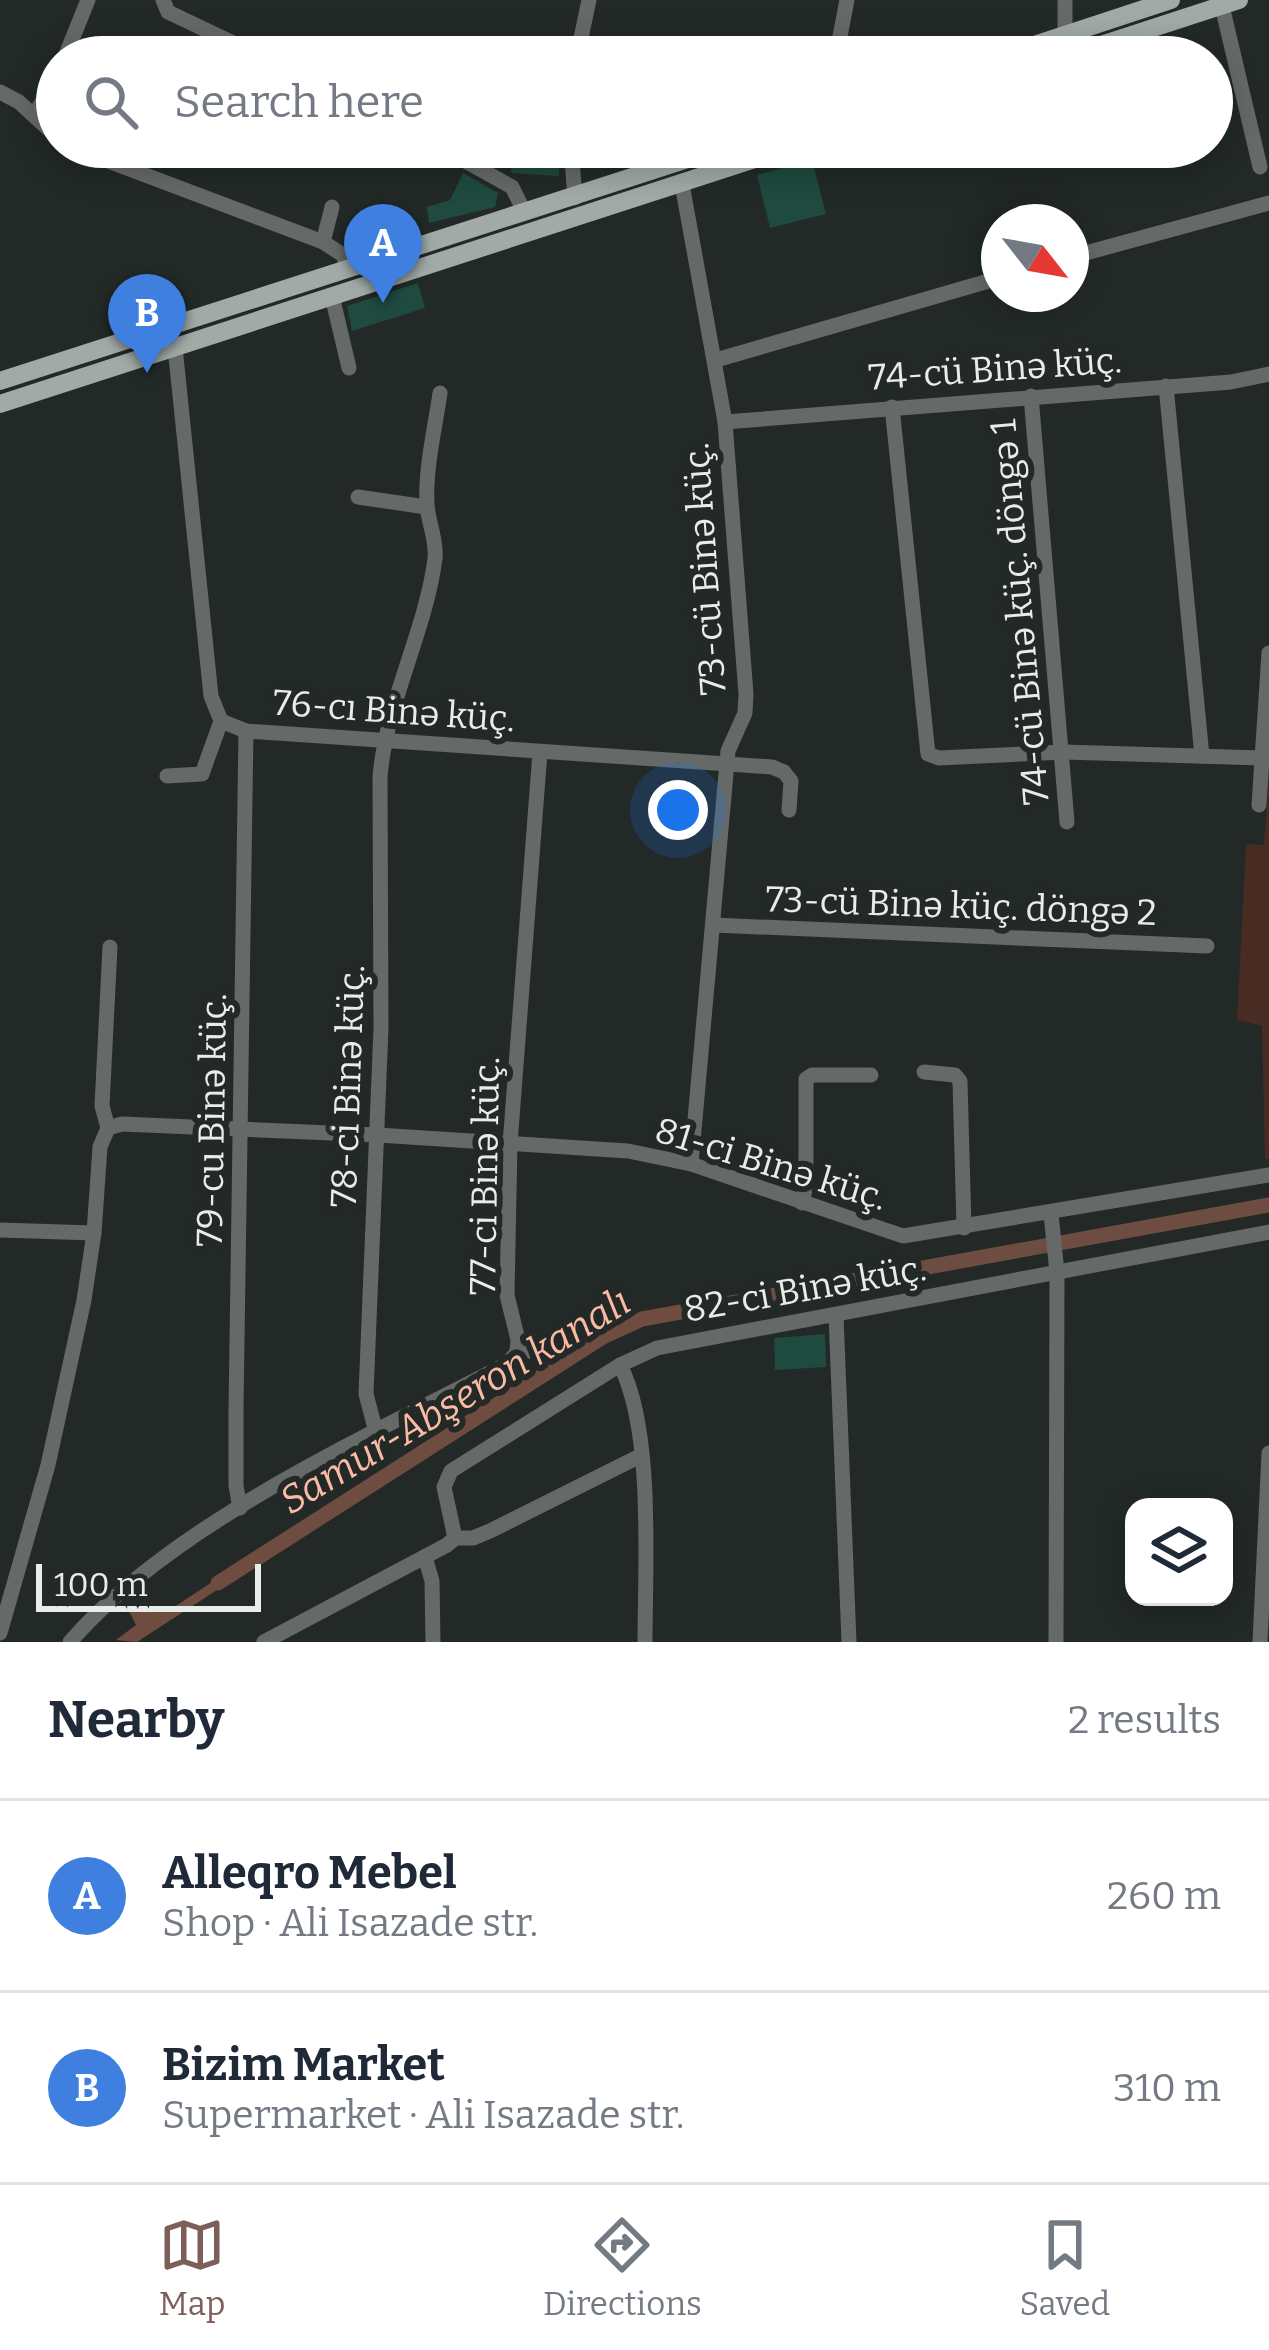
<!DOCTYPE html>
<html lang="en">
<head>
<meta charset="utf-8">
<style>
  :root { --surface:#fff; --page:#f2f2f3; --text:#1f2937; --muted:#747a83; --line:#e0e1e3; --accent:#7e5e59 }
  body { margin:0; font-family:Bitter,serif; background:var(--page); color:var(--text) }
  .controls { position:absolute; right:36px; bottom:36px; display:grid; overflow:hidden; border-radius:24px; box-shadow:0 6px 30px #0003 }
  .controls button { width:108px; height:108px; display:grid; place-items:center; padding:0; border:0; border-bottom:3px solid var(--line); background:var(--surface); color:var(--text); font:60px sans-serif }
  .compass { position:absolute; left:981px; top:204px; width:108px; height:108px; border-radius:50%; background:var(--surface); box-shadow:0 6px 30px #0003; rotate:121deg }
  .scale { position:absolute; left:36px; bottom:30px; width:225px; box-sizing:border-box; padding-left:12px; border:6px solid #e8edec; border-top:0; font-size:33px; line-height:42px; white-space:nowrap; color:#e8edec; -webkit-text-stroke:9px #222927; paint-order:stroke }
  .you { position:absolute; left:678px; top:810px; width:42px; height:42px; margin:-30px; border:9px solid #fff; border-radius:50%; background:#1a73e8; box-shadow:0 0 0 18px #1a73e833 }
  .badge { display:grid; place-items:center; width:78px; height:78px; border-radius:50%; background:var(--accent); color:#fff; font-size:39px; font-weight:700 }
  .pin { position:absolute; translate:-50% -99px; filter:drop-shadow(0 3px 6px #0008) }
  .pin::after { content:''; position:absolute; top:63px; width:42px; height:36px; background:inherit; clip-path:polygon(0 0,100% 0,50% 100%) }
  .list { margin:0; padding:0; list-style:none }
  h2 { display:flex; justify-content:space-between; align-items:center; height:156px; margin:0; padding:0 48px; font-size:51px }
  h2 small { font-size:39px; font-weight:400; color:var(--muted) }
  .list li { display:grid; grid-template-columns:78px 1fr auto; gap:36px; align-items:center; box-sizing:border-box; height:192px; padding:0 48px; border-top:3px solid var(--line) }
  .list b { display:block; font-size:45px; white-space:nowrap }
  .list p { margin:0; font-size:39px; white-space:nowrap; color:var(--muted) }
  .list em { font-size:39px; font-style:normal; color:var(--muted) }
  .icon { flex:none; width:66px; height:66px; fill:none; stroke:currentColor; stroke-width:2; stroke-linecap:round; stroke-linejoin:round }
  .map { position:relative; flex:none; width:1269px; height:1642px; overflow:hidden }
  .search { position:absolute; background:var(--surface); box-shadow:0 6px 30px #0003; left:36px; right:36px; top:36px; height:132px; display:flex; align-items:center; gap:30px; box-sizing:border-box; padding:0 42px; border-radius:66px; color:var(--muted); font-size:45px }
  .sheet { height:540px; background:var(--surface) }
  nav { display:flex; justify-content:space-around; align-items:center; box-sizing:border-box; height:168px; border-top:3px solid var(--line); background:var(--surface); font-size:33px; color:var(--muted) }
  nav a { display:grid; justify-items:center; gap:6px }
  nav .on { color:var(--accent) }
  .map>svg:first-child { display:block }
</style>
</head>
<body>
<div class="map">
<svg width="1269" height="1642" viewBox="0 0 1269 1642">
  <rect width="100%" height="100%" fill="#222927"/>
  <!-- green -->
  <path fill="#482c23" d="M 1269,780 L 1269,1159 L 1265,1159 L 1262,1026 L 1237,1020 L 1246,844 L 1264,845 Z"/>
  <!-- water -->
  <path fill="#6f4c40" d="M 232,1569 L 237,1577 L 137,1642 L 116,1640 L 136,1625 L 129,1611 L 171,1609 Z"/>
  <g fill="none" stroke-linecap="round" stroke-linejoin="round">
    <!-- canal -->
    <path stroke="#6f4c40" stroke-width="15" d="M 218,1583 L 603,1337 L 642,1319 L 1269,1205"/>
  </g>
  <!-- building -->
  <g fill="#1f4a3f">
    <path d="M 512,147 L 559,148 L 559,176 L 511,173 Z"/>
    <path d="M 583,147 L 606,147 L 607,164 L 585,166 Z"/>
    <path d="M 812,160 L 826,214 L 770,228 L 757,175 Z"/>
    <path d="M 463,173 L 498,193 L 495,207 L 429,223 L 427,207 L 450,200 Z"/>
    <path d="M 418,283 L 425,308 L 352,331 L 347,306 Z"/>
    <path d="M 825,1334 L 826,1367 L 775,1370 L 774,1338 Z"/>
  </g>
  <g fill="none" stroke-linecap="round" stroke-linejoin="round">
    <!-- minor -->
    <g stroke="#656967" stroke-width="15">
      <path d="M 163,0 L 168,12 L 263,57"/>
      <path d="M 1065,0 L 1065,35"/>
      <path d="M 1222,6 L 1260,167"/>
      <path d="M 65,57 L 88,0"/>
      <path d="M 577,57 L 589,0"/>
      <path d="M 836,57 L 847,0"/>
      <path d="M 0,92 L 19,102 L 57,137"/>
      <path d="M 35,114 L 57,76"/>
      <path d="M 71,147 L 323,242 L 343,255 L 348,268"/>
      <path d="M 440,147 L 512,187 L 525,213"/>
      <path d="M 571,147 L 575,198"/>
      <path d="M 682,184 L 725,422 L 746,694 L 745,713 L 728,751 L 691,1164"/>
      <path d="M 323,242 L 332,207"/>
      <path d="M 1071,257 L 1269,203"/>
      <path d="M 332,296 L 349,368"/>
      <path d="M 175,347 L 211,696 L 221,721 L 246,731 L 772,767 L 784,772 L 791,781 L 789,810"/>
      <path d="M 716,360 L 999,278"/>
      <path d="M 1166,386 L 1202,756"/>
      <path d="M 1031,396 L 1067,822"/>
      <path d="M 892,407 L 928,754 L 939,758 L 1064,752 L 1262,758"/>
      <path d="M 725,422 L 1231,382 L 1269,374"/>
      <path d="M 358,497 L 426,507"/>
      <path d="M 167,776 L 202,774 L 221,721"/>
      <path d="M 1259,805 L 1269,653"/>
      <path d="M 713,925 L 1207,946"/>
      <path d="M 924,1072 L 955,1075 L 960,1081 L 964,1228"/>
      <path d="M 108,1128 L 122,1124 L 378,1135 L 628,1151 L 691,1164 L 903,1236 L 1269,1175"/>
      <path d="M 108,1128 L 102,1106 L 110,947"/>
      <path d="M 802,1203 L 806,1185 L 806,1079 L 812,1075 L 871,1075"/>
      <path d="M 1051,1214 L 1057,1273 L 1056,1642"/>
      <path d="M 0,1230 L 94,1233"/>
      <path d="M 836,1315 L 849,1642"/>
      <path d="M 517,1352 L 542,1350 L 575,1333"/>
      <path d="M 620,1365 C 654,1430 645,1568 645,1642"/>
      <path d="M 376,1432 L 366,1394 L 381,1028 L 380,777 C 386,703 425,633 435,559 C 437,539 428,523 427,504 C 425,469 435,428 440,393"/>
      <path d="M 240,1508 L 236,1486 L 236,1410 L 246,731"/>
      <path d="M 455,1538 L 444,1487 L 451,1471 L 620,1365 L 657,1348 L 1269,1232"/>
      <path d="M 455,1538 L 473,1538 L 490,1531 L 640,1456"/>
      <path d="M 425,1557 L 432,1581 L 433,1642"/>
      <path d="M 0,1633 L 48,1465 L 84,1300 L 94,1233 L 100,1147 L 108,1128"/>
      <path d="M 70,1642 C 173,1523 368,1436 507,1364 L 517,1352 L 518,1340 L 507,1295 L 510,1144 L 540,752"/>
      <path d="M 264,1642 L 447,1545 L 455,1538"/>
      <path d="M 1260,1642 L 1269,1453"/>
    </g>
    <!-- major -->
    <g stroke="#a1aaa7" stroke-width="18">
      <path d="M 998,57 L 1171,0"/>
      <path d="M 1064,57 L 1239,0"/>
      <path d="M 0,381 L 725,147"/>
      <path d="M 0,404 L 792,147"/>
    </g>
  </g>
  <g text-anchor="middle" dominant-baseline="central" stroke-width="12" stroke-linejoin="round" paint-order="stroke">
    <!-- street labels -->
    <g font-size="36" fill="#e8edec" stroke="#222927">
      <text transform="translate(995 369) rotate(-4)">74-cü Binə küç.</text>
      <text transform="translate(705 569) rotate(-94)">73-cü Binə küç.</text>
      <text transform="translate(1020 612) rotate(-95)">74-cü Binə küç. döngə 1</text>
      <text transform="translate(394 711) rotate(4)">76-cı Binə küç.</text>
      <text transform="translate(961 906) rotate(2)">73-cü Binə küç. döngə 2</text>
      <text transform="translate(348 1086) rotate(-88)">78-ci Binə küç.</text>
      <text transform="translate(212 1120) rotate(-89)">79-cu Binə küç.</text>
      <text transform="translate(771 1164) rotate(17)">81-ci Binə küç.</text>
      <text transform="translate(485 1176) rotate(-89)">77-ci Binə küç.</text>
      <text transform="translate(805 1289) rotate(-10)">82-ci Binə küç.</text>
    </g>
    <!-- water labels -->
    <g font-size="39" font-style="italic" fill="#fbbaa4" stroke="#222927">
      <text transform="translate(455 1401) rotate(-31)">Samur-Abşeron kanalı</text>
    </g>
  </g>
</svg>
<div class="controls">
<button><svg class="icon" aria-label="layers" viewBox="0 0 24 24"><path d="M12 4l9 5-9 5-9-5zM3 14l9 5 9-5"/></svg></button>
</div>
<svg class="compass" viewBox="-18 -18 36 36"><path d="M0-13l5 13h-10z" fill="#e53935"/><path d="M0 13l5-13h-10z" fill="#747a83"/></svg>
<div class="scale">100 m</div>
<div class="you"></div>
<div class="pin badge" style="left:383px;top:303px;background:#3f7fe0">A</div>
<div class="pin badge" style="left:147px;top:373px;background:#3f7fe0">B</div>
<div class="search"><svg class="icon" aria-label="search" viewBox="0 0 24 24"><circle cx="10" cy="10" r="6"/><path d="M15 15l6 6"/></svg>Search here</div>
</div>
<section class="sheet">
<h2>Nearby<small>2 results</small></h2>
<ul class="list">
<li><span class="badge" style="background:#3f7fe0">A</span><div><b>Alleqro Mebel</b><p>Shop · Ali Isazade str.</p></div><em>260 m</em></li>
<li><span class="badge" style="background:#3f7fe0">B</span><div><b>Bizim Market</b><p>Supermarket · Ali Isazade str.</p></div><em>310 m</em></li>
</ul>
</section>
<nav>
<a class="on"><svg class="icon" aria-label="map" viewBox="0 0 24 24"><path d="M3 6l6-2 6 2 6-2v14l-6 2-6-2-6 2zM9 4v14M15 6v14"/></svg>Map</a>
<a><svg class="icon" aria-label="directions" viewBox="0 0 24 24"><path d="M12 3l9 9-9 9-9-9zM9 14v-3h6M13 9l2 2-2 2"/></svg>Directions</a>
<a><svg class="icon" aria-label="saved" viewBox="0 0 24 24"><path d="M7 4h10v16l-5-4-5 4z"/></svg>Saved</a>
</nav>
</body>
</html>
